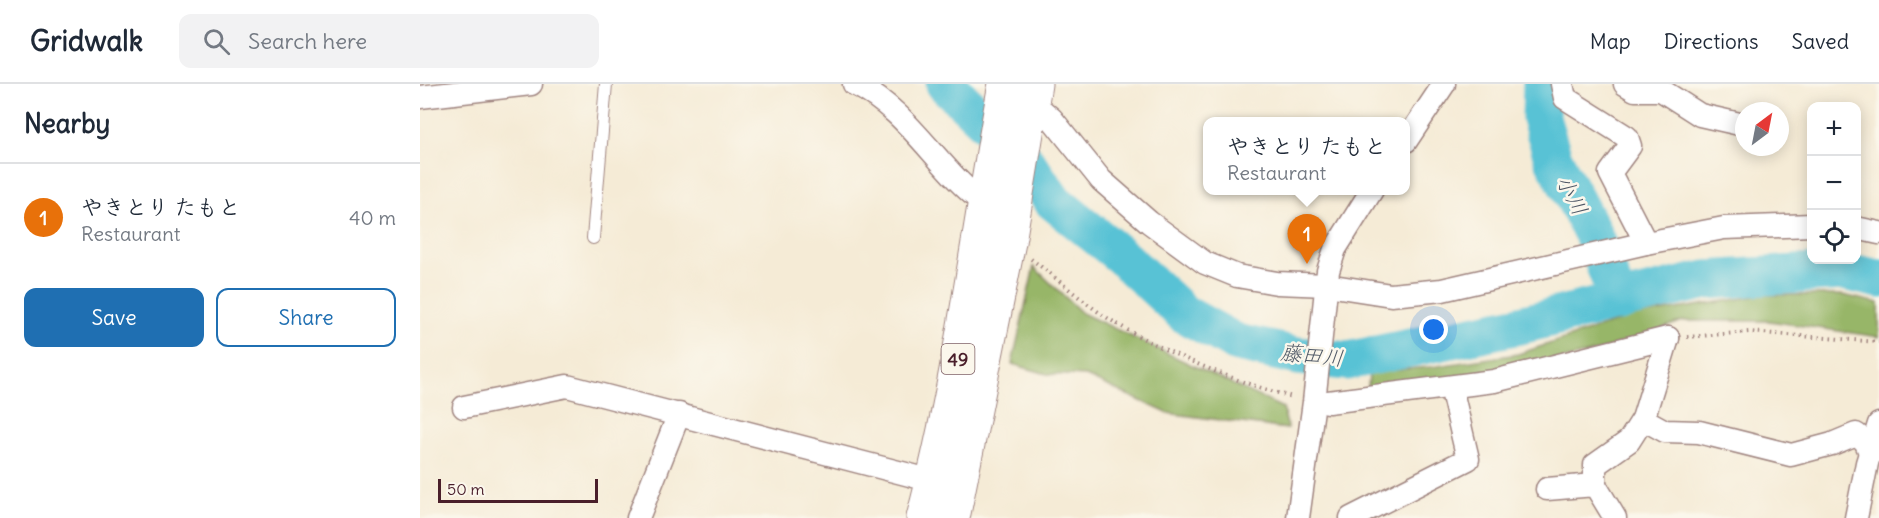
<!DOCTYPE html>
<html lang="en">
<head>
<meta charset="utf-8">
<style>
  :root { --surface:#fff; --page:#f2f2f3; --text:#1f2937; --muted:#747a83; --line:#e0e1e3; --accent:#1f6fb2 }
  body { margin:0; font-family:Delius,"Klee One",sans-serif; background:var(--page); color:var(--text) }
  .controls { position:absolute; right:18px; top:18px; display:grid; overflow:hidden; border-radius:12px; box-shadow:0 3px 15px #0003 }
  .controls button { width:54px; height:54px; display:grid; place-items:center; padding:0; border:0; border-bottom:2px solid var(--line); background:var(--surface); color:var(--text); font:30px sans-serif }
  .compass { position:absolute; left:1315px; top:18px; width:54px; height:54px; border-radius:50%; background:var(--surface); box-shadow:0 3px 15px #0003; rotate:32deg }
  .scale { position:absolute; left:18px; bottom:15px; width:160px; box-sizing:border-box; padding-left:6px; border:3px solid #4a1f2b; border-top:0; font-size:16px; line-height:21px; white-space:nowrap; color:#4a1f2b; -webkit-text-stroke:4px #fbf7ec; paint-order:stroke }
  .you { position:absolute; left:1014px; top:246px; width:21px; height:21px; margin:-15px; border:4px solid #fff; border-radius:50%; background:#1a73e8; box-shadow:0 0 0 9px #1a73e833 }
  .badge { display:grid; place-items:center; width:39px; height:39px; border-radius:50%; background:var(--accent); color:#fff; font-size:20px; font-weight:700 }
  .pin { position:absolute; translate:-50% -50px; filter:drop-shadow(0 2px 3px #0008) }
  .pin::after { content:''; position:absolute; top:32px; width:21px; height:18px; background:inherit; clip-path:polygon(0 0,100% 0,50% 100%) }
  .popup { position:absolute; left:783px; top:33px; width:207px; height:78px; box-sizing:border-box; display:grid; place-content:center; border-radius:12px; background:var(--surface); filter:drop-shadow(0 2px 4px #0005); font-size:20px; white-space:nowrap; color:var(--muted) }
  .popup b { font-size:22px; color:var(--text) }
  .popup::after { content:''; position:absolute; left:50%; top:100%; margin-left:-12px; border:12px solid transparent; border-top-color:var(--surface) }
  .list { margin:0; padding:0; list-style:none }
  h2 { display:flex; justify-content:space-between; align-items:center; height:78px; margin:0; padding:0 24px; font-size:26px }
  h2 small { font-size:20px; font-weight:400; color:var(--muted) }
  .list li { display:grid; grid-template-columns:39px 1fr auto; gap:18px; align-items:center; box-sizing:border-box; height:108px; padding:0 24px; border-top:2px solid var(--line) }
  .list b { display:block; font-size:22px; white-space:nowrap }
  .list p { margin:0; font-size:20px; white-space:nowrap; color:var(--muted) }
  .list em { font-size:20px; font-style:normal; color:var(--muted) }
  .actions { display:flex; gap:12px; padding:18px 24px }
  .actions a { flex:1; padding:14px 0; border:2px solid var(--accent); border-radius:12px; text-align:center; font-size:21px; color:var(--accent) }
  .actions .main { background:var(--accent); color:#fff }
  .icon { flex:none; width:33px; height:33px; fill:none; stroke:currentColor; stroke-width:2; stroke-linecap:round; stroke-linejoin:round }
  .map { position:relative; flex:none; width:1459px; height:434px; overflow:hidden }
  header { display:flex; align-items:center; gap:36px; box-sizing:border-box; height:84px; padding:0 30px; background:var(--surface); border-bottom:2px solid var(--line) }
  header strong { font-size:28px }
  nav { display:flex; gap:33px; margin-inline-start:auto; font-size:21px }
  .search { width:420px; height:54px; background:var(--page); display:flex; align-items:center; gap:15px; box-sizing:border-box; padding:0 21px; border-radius:12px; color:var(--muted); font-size:22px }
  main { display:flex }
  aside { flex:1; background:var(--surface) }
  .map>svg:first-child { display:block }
</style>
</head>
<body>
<header>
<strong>Gridwalk</strong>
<div class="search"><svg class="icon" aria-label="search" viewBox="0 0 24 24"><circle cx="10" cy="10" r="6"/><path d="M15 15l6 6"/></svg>Search here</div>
<nav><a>Map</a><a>Directions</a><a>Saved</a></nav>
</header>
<main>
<aside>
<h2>Nearby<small></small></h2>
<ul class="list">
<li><span class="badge" style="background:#e8710a">1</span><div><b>やきとり たもと</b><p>Restaurant</p></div><em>40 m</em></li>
</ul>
<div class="actions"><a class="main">Save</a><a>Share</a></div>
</aside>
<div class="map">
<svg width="1459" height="434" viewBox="0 0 1459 434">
  <rect width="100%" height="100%" fill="#fbf7ec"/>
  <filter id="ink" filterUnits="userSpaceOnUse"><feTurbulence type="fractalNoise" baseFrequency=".0167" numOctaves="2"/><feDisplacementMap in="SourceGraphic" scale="12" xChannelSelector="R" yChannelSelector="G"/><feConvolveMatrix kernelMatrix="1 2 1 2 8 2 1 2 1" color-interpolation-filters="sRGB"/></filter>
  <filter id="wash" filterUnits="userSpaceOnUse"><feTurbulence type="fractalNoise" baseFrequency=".008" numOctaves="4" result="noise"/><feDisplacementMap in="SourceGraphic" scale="24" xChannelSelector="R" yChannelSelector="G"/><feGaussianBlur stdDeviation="1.35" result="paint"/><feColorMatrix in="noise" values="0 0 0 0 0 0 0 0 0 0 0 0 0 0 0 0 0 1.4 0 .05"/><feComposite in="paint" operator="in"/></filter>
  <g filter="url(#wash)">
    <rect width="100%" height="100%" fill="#f5ebd6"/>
    <!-- forest -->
    <g fill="#97b668" stroke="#706a4a" stroke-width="1.5">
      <path d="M 614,183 L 662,229 L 863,324 L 868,345 L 747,329 L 666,292 L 627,290 L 592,280 Z"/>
      <path d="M 1342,211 L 1423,211 L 1459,219 L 1459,253 L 1349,237 L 1263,237 L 1175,268 L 1065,293 L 948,305 L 949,288 L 1011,283 L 1098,270 L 1214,232 Z"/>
    </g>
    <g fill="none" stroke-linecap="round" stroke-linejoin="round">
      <!-- river -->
      <g stroke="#59c2d5" stroke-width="39">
        <path d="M 525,0 L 603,74 L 633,117 L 700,171 L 764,230 L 817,259 L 878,272 L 927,277 L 1100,241 L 1286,196 L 1423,187 L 1459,195"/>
        <path d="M 1122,0 L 1121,34 L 1133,74 L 1173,150 L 1199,218"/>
      </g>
    </g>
  </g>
  <g filter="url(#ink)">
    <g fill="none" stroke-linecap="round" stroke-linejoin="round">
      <defs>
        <path id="lane" d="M 173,154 L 186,0"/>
        <g id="street">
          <path d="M 434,0 C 490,27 517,85 565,120"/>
          <path d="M 1142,0 L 1145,14 L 1207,53 L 1210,62 L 1190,89 L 1226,159"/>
          <path d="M 1205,0 L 1215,6 L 1241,6 L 1280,31 L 1324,41"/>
          <path d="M 0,13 L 111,0"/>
          <path d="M 612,18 L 632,35 L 681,96 L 729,138 L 785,179 L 817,192 L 857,199 L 907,201 L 971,211 L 1022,206 L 1226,159 L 1304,144 L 1392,141"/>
          <path d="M 986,57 L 1024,0"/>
          <path d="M 1436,144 L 1459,149"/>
          <path d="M 908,318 L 1074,297 L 1248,254"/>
          <path d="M 44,323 L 147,302 L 513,397"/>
          <path d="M 1223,335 L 1245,347 L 1279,348 L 1371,371 L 1412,360 L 1436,350 L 1445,357 L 1450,368"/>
          <path d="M 1175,401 L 1175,381 L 1209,357 L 1223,335 L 1248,254"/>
          <path d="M 1127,405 L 1175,401 L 1195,434"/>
          <path d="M 218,434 L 259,330"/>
          <path d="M 878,434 L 894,318 L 908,187 L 915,165 L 952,106"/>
          <path d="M 931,434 L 1048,375 L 1031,303"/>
          <path d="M 1436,434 L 1447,379 L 1459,340"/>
        </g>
        <g id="highway">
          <path d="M 503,434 C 541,292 558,145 585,0"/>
          <path d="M 533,434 L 589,158 L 615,0"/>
        </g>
      </defs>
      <!-- lane casing -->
      <use href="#lane" stroke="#a08580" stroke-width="14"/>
      <!-- street casing -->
      <use href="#street" stroke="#a08580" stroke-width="25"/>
      <!-- highway casing -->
      <use href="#highway" stroke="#a08580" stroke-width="35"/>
      <!-- path -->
      <g stroke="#a08580" stroke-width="4" stroke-dasharray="1.5 4.5" stroke-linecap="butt">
        <path d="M 611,175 C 634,192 656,212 680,229 C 728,262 816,299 873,313"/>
        <path d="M 1267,253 L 1329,248 L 1459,258"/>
      </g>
      <!-- lane -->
      <use href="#lane" stroke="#fff" stroke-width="12"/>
      <!-- street -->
      <use href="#street" stroke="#fff" stroke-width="22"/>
      <!-- highway -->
      <use href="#highway" stroke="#fff" stroke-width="33"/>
    </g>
  </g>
  <g text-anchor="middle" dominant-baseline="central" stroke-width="5" stroke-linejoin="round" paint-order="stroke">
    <!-- shield labels -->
    <rect fill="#fbf7ec" stroke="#7f6065" stroke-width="1.5" x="521.5" y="260" width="33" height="30" rx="4.5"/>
    <g font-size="18" font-weight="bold" fill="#4a1f2b">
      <text x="538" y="275">49</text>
    </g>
    <!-- water labels -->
    <g font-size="21" font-style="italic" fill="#4f5866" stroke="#fbf7ec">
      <text transform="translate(1152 111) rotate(62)">小川</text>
      <text transform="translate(892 271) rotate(6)">藤田川</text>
    </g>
  </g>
</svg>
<div class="controls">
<button>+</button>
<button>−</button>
<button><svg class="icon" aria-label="locate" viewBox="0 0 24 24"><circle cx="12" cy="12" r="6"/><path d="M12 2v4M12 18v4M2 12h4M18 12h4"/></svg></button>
</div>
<svg class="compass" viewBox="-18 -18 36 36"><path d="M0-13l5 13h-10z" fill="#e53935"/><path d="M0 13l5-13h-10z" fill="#747a83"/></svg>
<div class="scale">50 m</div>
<div class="you"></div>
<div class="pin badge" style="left:887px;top:180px;background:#e8710a">1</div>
<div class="popup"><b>やきとり たもと</b>Restaurant</div>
</div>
</main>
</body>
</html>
